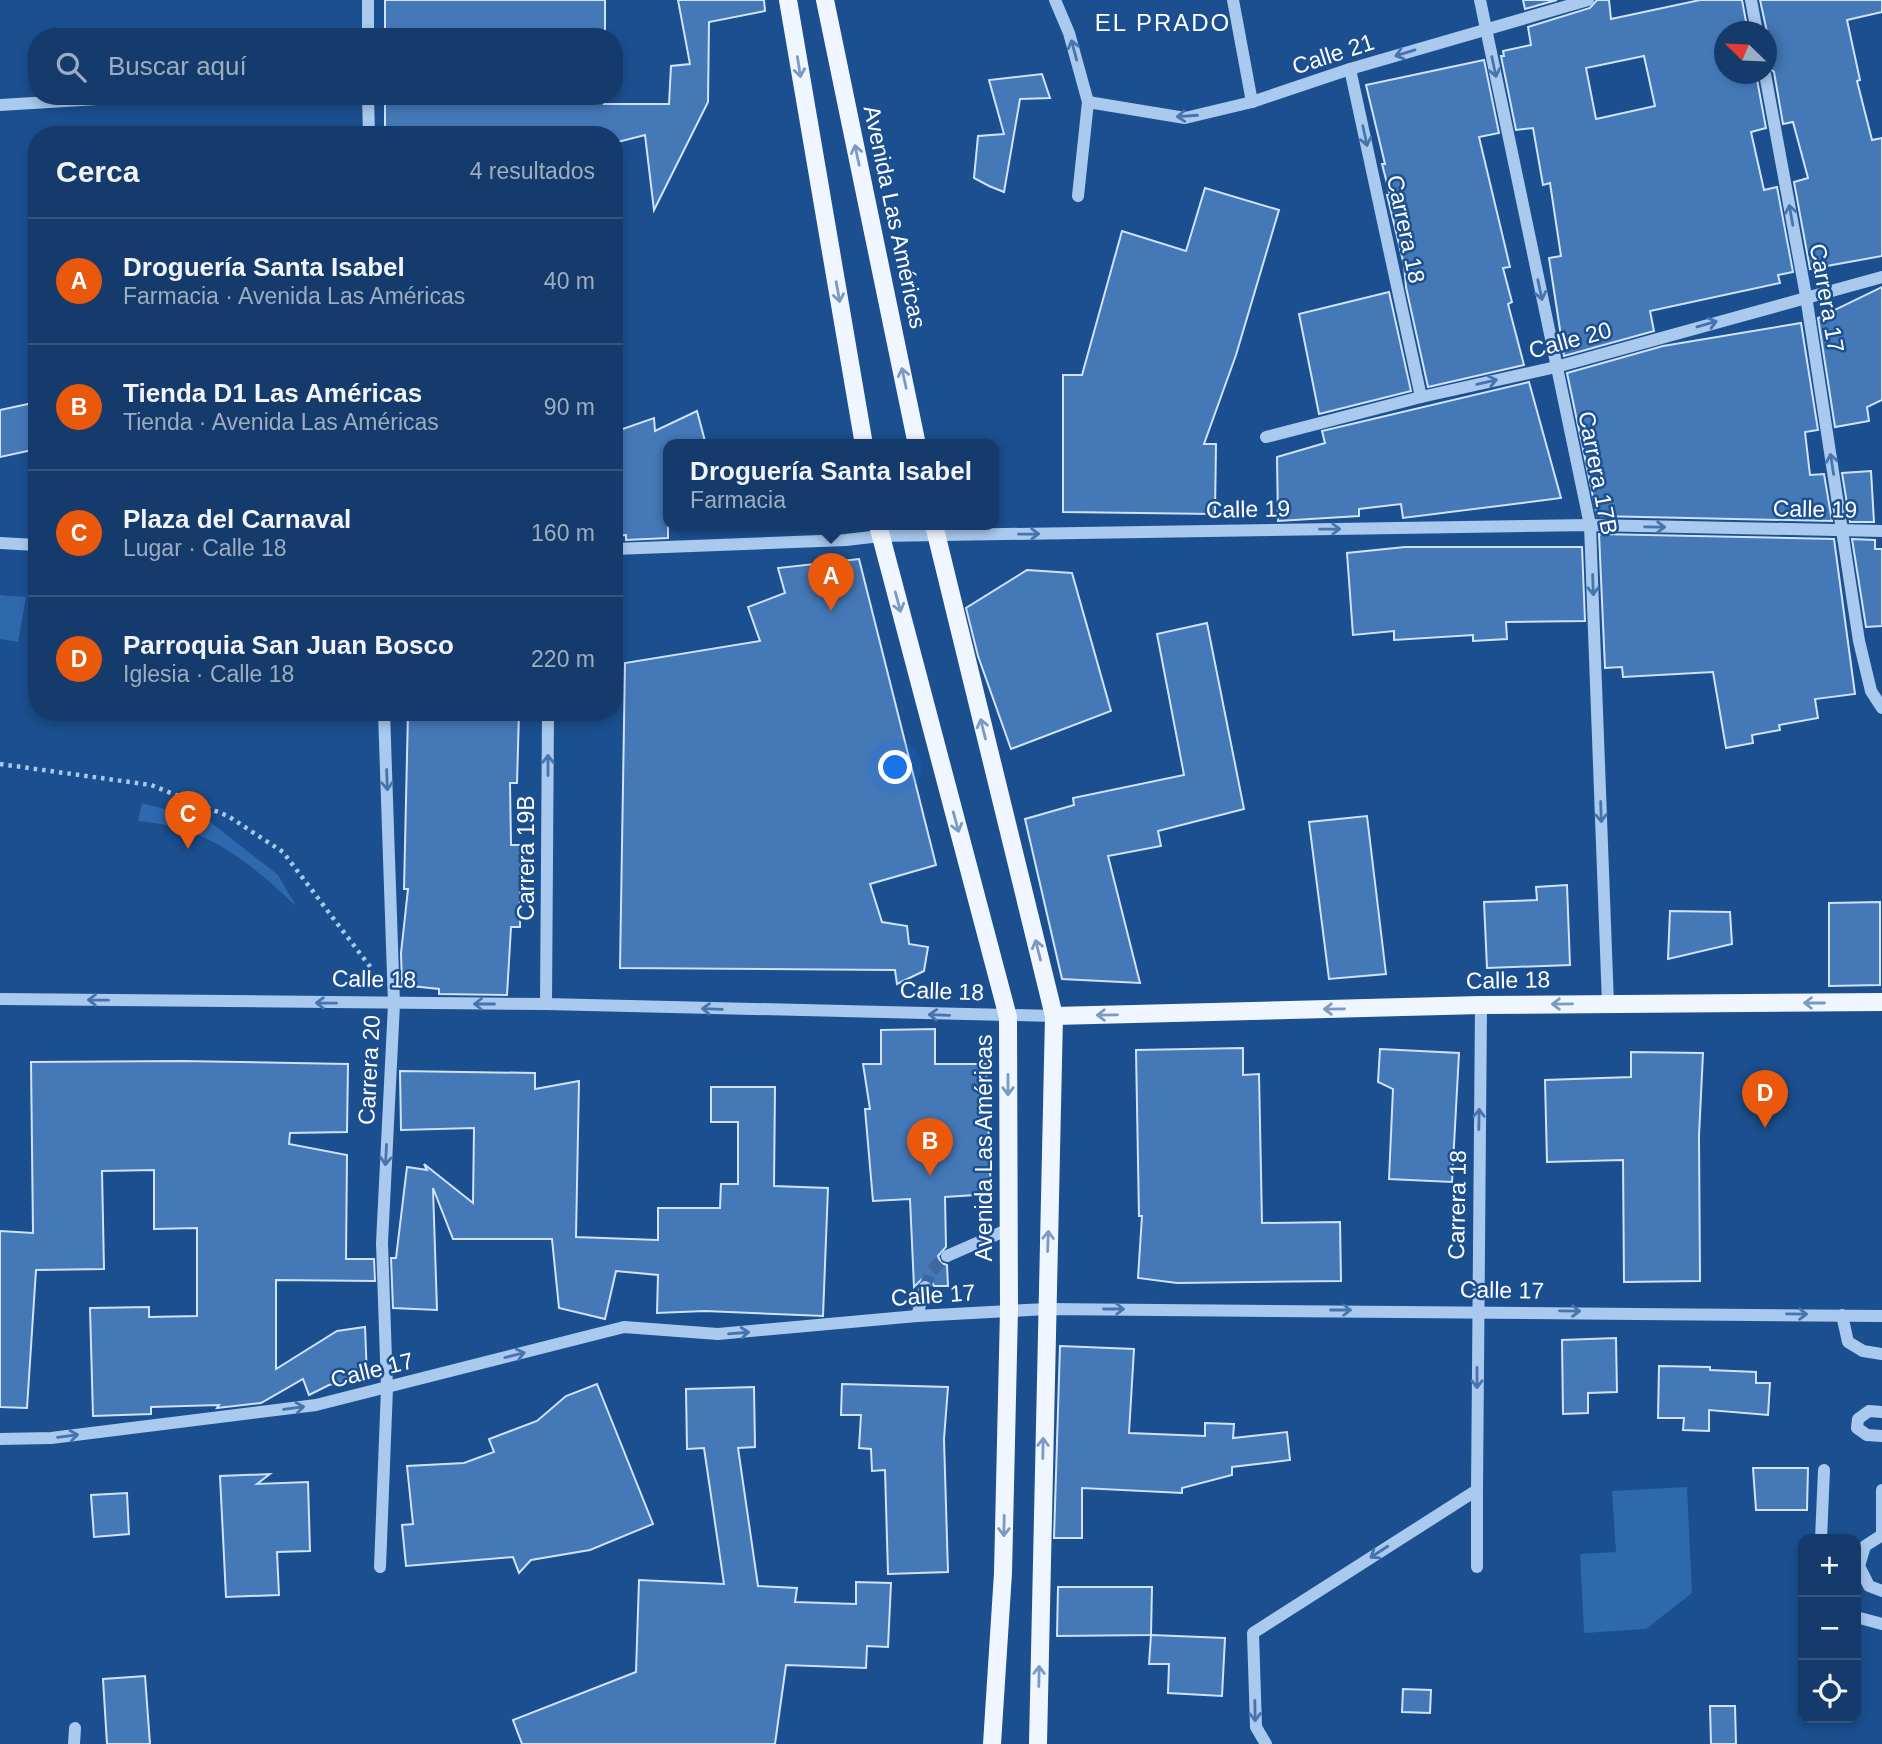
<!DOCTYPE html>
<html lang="es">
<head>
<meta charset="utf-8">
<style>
  :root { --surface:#143b6b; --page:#214673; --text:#f1f3f6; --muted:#9dadc1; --line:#33557e; --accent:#ea580c }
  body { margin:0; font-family:Helvetica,sans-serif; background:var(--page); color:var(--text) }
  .controls { position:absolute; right:21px; bottom:21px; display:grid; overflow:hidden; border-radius:14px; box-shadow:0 4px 10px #0003 }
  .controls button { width:63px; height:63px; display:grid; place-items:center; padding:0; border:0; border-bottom:2px solid var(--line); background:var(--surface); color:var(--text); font:35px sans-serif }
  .compass { position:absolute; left:1714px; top:21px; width:63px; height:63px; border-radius:50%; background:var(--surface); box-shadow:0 4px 10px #0003; rotate:293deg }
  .you { position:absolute; left:896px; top:768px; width:24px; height:24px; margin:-18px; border:5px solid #fff; border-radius:50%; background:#1a73e8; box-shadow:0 0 0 10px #1a73e833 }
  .badge { display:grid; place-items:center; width:46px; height:46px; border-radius:50%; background:var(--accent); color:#fff; font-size:23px; font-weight:700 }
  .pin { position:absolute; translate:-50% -58px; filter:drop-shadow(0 2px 4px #0008) }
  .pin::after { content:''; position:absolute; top:37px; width:24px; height:21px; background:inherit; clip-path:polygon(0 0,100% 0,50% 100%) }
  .popup { position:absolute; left:663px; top:439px; width:336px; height:91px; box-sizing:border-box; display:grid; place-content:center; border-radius:14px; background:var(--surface); filter:drop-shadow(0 2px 5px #0005); font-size:23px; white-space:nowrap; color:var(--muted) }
  .popup b { font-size:26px; color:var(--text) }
  .popup::after { content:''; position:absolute; left:50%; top:100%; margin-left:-14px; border:14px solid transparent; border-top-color:var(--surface) }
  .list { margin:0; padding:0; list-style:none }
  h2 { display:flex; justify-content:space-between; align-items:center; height:91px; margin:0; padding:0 28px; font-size:30px }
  h2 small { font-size:23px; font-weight:400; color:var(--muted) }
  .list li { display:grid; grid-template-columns:46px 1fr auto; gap:21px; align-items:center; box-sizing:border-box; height:126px; padding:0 28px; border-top:2px solid var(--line) }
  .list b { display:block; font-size:26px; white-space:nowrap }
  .list p { margin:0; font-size:23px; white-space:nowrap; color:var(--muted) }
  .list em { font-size:23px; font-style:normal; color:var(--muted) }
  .icon { flex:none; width:38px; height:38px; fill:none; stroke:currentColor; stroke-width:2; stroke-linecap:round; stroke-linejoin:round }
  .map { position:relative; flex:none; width:1882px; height:1744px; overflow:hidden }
  .search { position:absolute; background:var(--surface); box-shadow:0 4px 10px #0003; left:28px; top:28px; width:595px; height:77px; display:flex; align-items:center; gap:18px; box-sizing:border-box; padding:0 24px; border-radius:28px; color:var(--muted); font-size:26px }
  .panel { position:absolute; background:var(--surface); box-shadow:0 4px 10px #0003; left:28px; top:126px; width:595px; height:595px; border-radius:28px }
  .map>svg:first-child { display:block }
</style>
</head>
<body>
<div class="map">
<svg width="1882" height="1744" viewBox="0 0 1882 1744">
  <rect width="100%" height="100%" fill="#1b4f8f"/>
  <!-- green -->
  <g fill="#2e69ad">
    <path d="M 0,595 L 26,597 L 18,642 L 0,639 Z"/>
    <path d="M 142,803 L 209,821 L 278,875 L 296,906 C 246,859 207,827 138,821 Z"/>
    <path d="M 1687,1487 L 1692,1593 L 1646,1629 L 1584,1633 L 1580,1554 L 1616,1552 L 1612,1491 Z"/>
  </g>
  <!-- building -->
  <g fill="#4478b7" stroke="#cfe3fa" stroke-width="2" fill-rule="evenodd">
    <rect x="385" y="0" width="220" height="37"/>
    <path d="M 678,0 L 764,0 L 765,11 L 709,22 L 708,102 L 654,210 L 645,135 L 614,143 L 614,135 L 385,135 L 385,96 L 604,96 L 604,104 L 669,104 L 671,66 L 690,64 Z"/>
    <path d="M 1523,0 L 1557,0 L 1525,9 Z"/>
    <path d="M 1597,0 L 1609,0 L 1611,19 L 1700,0 L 1742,0 L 1748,32 L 1725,32 L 1725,74 L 1756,74 L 1766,128 L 1751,132 L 1764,190 L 1777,187 L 1793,272 L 1778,275 L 1780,283 L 1650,311 L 1654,331 L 1564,356 L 1549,258 L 1561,256 L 1550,183 L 1543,185 L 1533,128 L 1516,130 L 1501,56 L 1504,56 L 1503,51 L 1531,45 L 1528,27 L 1590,8 ZM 1644,56 L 1655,106 L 1596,119 L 1586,68 Z"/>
    <path d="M 1760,0 L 1882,0 L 1882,12 L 1847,20 L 1860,80 L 1857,81 L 1872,140 L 1882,138 L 1882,256 L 1810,269 L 1794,182 L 1808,178 L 1793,122 L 1783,124 L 1774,72 L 1767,66 L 1767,32 Z"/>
    <path d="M 1484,60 L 1499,133 L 1479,137 L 1510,267 L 1503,268 L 1512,302 L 1508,304 L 1524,365 L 1428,387 L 1406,287 L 1404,265 L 1387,195 L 1390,195 L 1382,164 L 1385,164 L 1366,85 Z"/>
    <path d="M 1042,74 L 1050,98 L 1020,99 L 1004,192 L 989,186 L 974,178 L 978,136 L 1004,134 L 989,80 Z"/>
    <path d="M 1205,188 L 1279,210 L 1236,355 L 1204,444 L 1216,444 L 1215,514 L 1063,512 L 1063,375 L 1082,375 L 1122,231 L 1186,251 Z"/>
    <path d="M 1882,287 L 1882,400 L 1867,407 L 1869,421 L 1835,427 L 1818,318 Z"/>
    <path d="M 1389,292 L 1411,391 L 1319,414 L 1299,314 Z"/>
    <path d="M 1801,323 L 1818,430 L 1805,432 L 1810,475 L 1824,474 L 1832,521 L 1597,516 L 1567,373 L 1663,346 Z"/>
    <path d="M 1529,382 L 1561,498 L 1403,518 L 1401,504 L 1359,509 L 1359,516 L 1278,521 L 1277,457 L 1325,443 L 1322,431 Z"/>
    <path d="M 37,402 L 37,449 L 0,457 L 0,410 Z"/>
    <path d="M 697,411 L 706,445 L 668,445 L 668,538 L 626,540 L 626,535 L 614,536 L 614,432 L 654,418 L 655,431 Z"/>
    <path d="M 1871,471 L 1874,522 L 1850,522 L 1842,473 Z"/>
    <path d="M 1599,534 L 1834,539 L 1855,694 L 1815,699 L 1818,718 L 1779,725 L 1780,730 L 1752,735 L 1753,743 L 1726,748 L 1713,672 L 1623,677 L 1622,667 L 1605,668 Z"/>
    <path d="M 1852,539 L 1875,540 L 1875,549 L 1882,549 L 1882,626 L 1866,627 Z"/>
    <path d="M 1405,547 L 1582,547 L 1585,621 L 1506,622 L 1507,639 L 1473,641 L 1473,635 L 1394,640 L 1394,631 L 1353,635 L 1347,553 Z"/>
    <path d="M 859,559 L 936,865 L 870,884 L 882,922 L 907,926 L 909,944 L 928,947 L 924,971 L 897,984 L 895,970 L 620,968 L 625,663 L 760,641 L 748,607 L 785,593 L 778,568 Z"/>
    <path d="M 1027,570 L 1072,573 L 1111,711 L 1011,749 L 978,656 L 966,608 Z"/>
    <path d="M 1207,623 L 1244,809 L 1158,831 L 1161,846 L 1108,856 L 1140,983 L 1062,979 L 1025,819 L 1074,805 L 1073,798 L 1184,775 L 1157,634 Z"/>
    <path d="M 408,712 L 519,712 L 517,783 L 510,783 L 511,845 L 521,845 L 520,927 L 511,927 L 507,995 L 439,994 L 439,989 L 402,985 L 401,953 L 408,889 L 404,889 Z"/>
    <path d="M 1367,816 L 1386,974 L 1329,979 L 1309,822 Z"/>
    <path d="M 1567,885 L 1570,965 L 1487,968 L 1484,902 L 1537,900 L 1536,887 Z"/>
    <path d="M 1880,902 L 1880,985 L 1829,986 L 1829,903 Z"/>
    <path d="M 1670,911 L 1730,912 L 1732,944 L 1668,959 Z"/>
    <path d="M 935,1029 L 935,1064 L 986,1064 L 991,1194 L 945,1197 L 946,1247 L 938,1256 L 941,1263 L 947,1265 L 948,1286 L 934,1286 L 931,1280 L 923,1278 L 914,1287 L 910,1199 L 873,1201 L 865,1109 L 870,1109 L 863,1064 L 881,1064 L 881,1030 Z"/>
    <path d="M 1243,1048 L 1243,1075 L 1259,1074 L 1262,1223 L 1340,1222 L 1341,1281 L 1177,1283 L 1138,1278 L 1142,1216 L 1139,1216 L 1136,1050 Z"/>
    <path d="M 1380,1049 L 1459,1053 L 1452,1182 L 1389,1179 L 1393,1089 L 1378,1082 Z"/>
    <path d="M 1631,1052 L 1703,1053 L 1699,1136 L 1700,1281 L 1624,1282 L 1623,1160 L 1547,1162 L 1545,1080 L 1631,1077 Z"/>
    <path d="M 181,1061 L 348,1064 L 347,1132 L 290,1133 L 289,1144 L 347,1155 L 346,1259 L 374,1259 L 375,1281 L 276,1280 L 276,1369 L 337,1331 L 365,1327 L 367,1377 L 329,1385 L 309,1395 L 303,1379 L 261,1403 L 217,1408 L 219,1405 L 151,1407 L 151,1414 L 93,1416 L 90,1308 L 149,1307 L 149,1317 L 197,1316 L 197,1228 L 154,1229 L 154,1170 L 102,1171 L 104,1269 L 36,1270 L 27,1408 L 0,1407 L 0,1231 L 33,1233 L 31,1062 Z"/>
    <path d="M 400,1071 L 535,1073 L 535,1089 L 579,1081 L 576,1237 L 658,1240 L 658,1208 L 720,1208 L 721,1184 L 738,1184 L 738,1122 L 711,1122 L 711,1087 L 775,1087 L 774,1186 L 828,1188 L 823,1316 L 705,1311 L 657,1313 L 658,1275 L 616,1271 L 605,1319 L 559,1308 L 552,1239 L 453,1239 L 433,1188 L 437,1310 L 393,1308 L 391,1258 L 396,1258 L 407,1167 L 427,1170 L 424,1164 L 473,1203 L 474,1128 L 401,1130 Z"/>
    <path d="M 1616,1338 L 1617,1392 L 1588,1393 L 1588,1413 L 1563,1414 L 1562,1340 Z"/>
    <path d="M 1060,1346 L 1134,1349 L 1129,1433 L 1205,1436 L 1205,1423 L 1234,1424 L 1233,1438 L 1287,1432 L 1290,1460 L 1232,1467 L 1232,1475 L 1182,1488 L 1182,1493 L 1082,1488 L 1082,1538 L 1054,1538 Z"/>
    <path d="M 1659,1366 L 1710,1367 L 1710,1370 L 1756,1372 L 1756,1383 L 1770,1383 L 1768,1415 L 1709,1410 L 1709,1431 L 1683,1430 L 1684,1418 L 1658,1418 Z"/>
    <path d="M 597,1384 L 653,1524 L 590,1550 L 531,1560 L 519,1573 L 513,1557 L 406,1566 L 402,1525 L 413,1524 L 407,1466 L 464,1463 L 494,1452 L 489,1439 L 537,1421 L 566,1396 Z"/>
    <path d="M 842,1384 L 948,1387 L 944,1439 L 948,1572 L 888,1574 L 885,1470 L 872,1471 L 871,1449 L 859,1448 L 861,1415 L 841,1415 Z"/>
    <path d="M 754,1387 L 755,1447 L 738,1448 L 758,1586 L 797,1588 L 795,1602 L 856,1604 L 856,1582 L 891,1583 L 888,1647 L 867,1646 L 866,1668 L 786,1665 L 775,1744 L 522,1744 L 513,1720 L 636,1672 L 639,1580 L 724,1584 L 704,1448 L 687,1449 L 686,1389 Z"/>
    <path d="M 1753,1468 L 1808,1468 L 1807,1510 L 1756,1510 Z"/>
    <path d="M 270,1474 L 257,1484 L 308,1482 L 310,1551 L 277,1552 L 279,1595 L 226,1597 L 220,1476 Z"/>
    <path d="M 127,1493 L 129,1534 L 94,1537 L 91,1495 Z"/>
    <path d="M 1058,1587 L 1152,1587 L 1151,1635 L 1057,1636 Z"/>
    <path d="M 1151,1635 L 1225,1638 L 1222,1696 L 1168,1693 L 1169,1664 L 1149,1664 Z"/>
    <path d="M 145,1676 L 150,1744 L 107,1744 L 103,1679 Z"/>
    <path d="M 1403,1689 L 1431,1690 L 1430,1713 L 1402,1712 Z"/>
    <path d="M 1710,1706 L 1735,1706 L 1736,1744 L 1711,1744 Z"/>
  </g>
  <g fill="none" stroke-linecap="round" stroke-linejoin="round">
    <!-- minor-tunnel -->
    <path stroke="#3d69a0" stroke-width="12" stroke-dasharray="12 6" stroke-linecap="butt" d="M 925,1287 L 931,1271 L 947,1256"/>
    <!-- path -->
    <path stroke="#a9c9ee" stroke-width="4.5" stroke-dasharray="3.5 5" stroke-linecap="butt" d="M 0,764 L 151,785 L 228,816 L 283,852 L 371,968"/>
    <!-- minor -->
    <g stroke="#a9c9ee" stroke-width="12">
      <path d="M 1055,0 L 1069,33 L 1088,102 L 1078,196"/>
      <path d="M 1233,0 L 1252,102"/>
      <path d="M 1480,0 L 1590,525 L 1608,1004"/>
      <path d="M 1751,0 L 1757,32"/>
      <path d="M 368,37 L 368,0"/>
      <path d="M 1350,69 L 1421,397"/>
      <path d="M 1765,74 L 1806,296 L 1859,641 L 1871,691 L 1882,708"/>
      <path d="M 368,96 L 369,135"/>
      <path d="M 1088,102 L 1185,118 L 1252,102 L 1350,69 L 1588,0"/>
      <path d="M 0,105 L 147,96"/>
      <path d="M 1266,437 L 1421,397 L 1556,367 L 1882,277"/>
      <path d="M 0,543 L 37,545"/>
      <path d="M 614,549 L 846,540 L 880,536 L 1590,525 L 1882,531"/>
      <path d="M 0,999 L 546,1004 L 1054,1016"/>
      <path d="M 546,1004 L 548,712"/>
      <path d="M 947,1256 L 1009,1229"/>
      <path d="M 1842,1315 L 1848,1342 L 1863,1351 L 1882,1354"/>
      <path d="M 917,1316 L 925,1287"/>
      <path d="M 1882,1412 L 1869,1411 L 1858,1419 L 1857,1428 L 1867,1435 L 1882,1436"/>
      <path d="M 0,1439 L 51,1438 L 316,1405 L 624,1327 L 718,1334 L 917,1316 L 1046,1309 L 1882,1316"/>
      <path d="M 1882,1490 L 1882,1535"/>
      <path d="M 1882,1535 L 1865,1546 L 1859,1566 L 1869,1586 L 1882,1591"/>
      <path d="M 1821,1539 L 1824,1470"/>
      <path d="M 380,1567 L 387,1388 L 382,1243 L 394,1004 L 384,712"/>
      <path d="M 1477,1567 L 1477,1490"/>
      <path d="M 1856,1617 L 1882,1624"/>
      <path d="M 74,1744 L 75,1728"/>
      <path d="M 1266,1744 L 1256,1727 L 1253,1633 L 1477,1490 L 1481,1005"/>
    </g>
    <!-- major -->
    <g stroke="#f0f6ff" stroke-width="18">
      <path d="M 788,0 L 864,445"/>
      <path d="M 825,0 L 917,445"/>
      <path d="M 878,525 L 1008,1017 L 1009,1310 L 1003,1573 L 992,1744"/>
      <path d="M 934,525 L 1054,1016 L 1038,1744"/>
      <path d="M 1054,1016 L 1481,1005 L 1882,1002"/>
    </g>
  </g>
  <!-- one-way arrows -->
  <defs><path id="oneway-shaft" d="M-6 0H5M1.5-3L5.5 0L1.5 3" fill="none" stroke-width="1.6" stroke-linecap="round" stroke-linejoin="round" transform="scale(1.75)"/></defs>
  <g stroke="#4674ac">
    <use href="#oneway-shaft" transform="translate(1074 50) rotate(-105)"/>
    <use href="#oneway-shaft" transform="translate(1405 53) rotate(163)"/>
    <use href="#oneway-shaft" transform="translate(1494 67) rotate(78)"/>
    <use href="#oneway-shaft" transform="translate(1187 116) rotate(176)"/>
    <use href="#oneway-shaft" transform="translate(1365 136) rotate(78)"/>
    <use href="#oneway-shaft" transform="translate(1791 215) rotate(-100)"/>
    <use href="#oneway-shaft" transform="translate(1540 290) rotate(78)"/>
    <use href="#oneway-shaft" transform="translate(1707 324) rotate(-16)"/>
    <use href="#oneway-shaft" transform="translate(1487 382) rotate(-13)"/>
    <use href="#oneway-shaft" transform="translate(1832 464) rotate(-99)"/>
    <use href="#oneway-shaft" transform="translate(1655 527) rotate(1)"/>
    <use href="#oneway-shaft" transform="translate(1330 529) rotate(-1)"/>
    <use href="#oneway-shaft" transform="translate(1029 534) rotate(-1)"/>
    <use href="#oneway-shaft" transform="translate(1593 585) rotate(88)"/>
    <use href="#oneway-shaft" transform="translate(548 765) rotate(-90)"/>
    <use href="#oneway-shaft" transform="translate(387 780) rotate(88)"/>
    <use href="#oneway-shaft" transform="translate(1601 812) rotate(88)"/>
    <use href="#oneway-shaft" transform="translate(98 1000) rotate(-179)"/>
    <use href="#oneway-shaft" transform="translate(326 1003) rotate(-179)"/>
    <use href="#oneway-shaft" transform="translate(484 1004) rotate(-180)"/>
    <use href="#oneway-shaft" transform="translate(712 1009) rotate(-178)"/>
    <use href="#oneway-shaft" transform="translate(939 1015) rotate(-178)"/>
    <use href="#oneway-shaft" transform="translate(1479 1119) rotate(-89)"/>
    <use href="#oneway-shaft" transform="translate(386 1155) rotate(93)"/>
    <use href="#oneway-shaft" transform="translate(1114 1309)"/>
    <use href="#oneway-shaft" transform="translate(1341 1310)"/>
    <use href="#oneway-shaft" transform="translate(1570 1311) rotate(1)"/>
    <use href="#oneway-shaft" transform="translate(1797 1314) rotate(1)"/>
    <use href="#oneway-shaft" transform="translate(739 1333) rotate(-5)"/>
    <use href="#oneway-shaft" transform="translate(515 1355) rotate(-14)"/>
    <use href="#oneway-shaft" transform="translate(1477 1378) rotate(90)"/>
    <use href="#oneway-shaft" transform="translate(294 1408) rotate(-7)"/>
    <use href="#oneway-shaft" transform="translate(68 1436) rotate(-7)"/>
    <use href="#oneway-shaft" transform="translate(1379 1552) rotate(147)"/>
    <use href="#oneway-shaft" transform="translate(1255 1711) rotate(89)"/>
  </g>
  <g stroke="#7b9ac1">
    <use href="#oneway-shaft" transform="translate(799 67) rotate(81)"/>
    <use href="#oneway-shaft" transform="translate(857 155) rotate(-102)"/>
    <use href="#oneway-shaft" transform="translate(838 292) rotate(80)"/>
    <use href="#oneway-shaft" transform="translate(904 378) rotate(-102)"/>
    <use href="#oneway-shaft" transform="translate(898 602) rotate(75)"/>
    <use href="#oneway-shaft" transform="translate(983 729) rotate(-104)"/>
    <use href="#oneway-shaft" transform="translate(956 822) rotate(75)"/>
    <use href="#oneway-shaft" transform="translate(1038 950) rotate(-104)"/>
    <use href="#oneway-shaft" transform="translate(1814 1003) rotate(180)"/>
    <use href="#oneway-shaft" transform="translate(1562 1004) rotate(179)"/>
    <use href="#oneway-shaft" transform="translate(1334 1009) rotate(179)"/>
    <use href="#oneway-shaft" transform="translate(1107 1015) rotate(179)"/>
    <use href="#oneway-shaft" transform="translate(1008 1085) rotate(90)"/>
    <use href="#oneway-shaft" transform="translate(1048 1241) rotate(-88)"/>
    <use href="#oneway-shaft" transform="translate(1043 1448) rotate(-89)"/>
    <use href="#oneway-shaft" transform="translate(1004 1526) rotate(91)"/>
    <use href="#oneway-shaft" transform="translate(1039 1676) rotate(-89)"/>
  </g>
  <g text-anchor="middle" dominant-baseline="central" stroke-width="5" stroke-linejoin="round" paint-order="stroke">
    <!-- street labels -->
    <g font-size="23" fill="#fff" stroke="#1b4f8f">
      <text transform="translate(1333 54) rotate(-18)">Calle 21</text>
      <text transform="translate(895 217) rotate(78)">Avenida Las Américas</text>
      <text transform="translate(1406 229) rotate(78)">Carrera 18</text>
      <text transform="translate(1827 298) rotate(80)">Carrera 17</text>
      <text transform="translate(1570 340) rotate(-15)">Calle 20</text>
      <text transform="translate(1598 473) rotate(79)">Carrera 17B</text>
      <text transform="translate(1248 509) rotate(-1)">Calle 19</text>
      <text transform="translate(1815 509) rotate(1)">Calle 19</text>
      <text transform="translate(526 858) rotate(-90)">Carrera 19B</text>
      <text transform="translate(374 979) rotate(1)">Calle 18</text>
      <text transform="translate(1508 980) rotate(-1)">Calle 18</text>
      <text transform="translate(942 991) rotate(2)">Calle 18</text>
      <text transform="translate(369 1070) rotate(-87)">Carrera 20</text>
      <text transform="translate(984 1148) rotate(-90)">Avenida Las Américas</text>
      <text transform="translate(1457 1205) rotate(-89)">Carrera 18</text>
      <text transform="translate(1502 1290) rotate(1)">Calle 17</text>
      <text transform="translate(933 1295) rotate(-4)">Calle 17</text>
      <text transform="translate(372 1370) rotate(-14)">Calle 17</text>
    </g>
    <!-- neighbourhood labels -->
    <g font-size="24" letter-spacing="2" fill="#fff" stroke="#1b4f8f">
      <text x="1163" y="22">EL PRADO</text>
    </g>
  </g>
</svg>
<div class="controls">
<button>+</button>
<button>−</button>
<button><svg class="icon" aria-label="locate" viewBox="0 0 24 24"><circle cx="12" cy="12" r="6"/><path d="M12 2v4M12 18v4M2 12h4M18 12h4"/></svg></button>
</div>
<svg class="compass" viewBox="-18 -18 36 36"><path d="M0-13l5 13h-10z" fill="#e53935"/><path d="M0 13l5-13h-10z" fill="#9dadc1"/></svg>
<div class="you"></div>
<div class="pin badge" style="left:831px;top:611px">A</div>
<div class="popup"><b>Droguería Santa Isabel</b>Farmacia</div>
<div class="pin badge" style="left:930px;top:1176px">B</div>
<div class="pin badge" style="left:188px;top:849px">C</div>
<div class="pin badge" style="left:1765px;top:1128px">D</div>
<div class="search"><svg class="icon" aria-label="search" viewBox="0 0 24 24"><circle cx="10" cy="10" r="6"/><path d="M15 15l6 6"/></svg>Buscar aquí</div>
<section class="panel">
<h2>Cerca<small>4 resultados</small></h2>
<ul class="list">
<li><span class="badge">A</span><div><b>Droguería Santa Isabel</b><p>Farmacia · Avenida Las Américas</p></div><em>40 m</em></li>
<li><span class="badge">B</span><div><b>Tienda D1 Las Américas</b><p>Tienda · Avenida Las Américas</p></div><em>90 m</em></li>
<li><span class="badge">C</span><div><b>Plaza del Carnaval</b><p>Lugar · Calle 18</p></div><em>160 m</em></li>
<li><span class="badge">D</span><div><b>Parroquia San Juan Bosco</b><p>Iglesia · Calle 18</p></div><em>220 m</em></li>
</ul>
</section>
</div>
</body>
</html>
